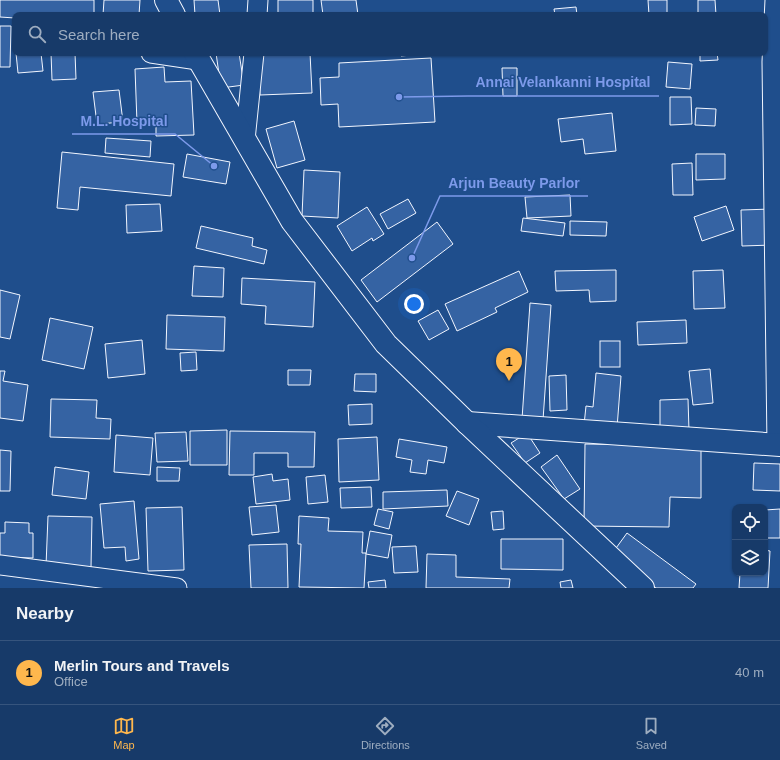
<!DOCTYPE html>
<html lang="en">
<head>
<meta charset="utf-8">
<style>
  :root { --surface:#173a69; --page:#20416f; --text:#f1f3f6; --muted:#9eadc0; --line:#36547d; --accent:#ffb74d }
  body { margin:0; font-family:Helvetica,sans-serif; background:var(--page); color:var(--text) }
  .controls { position:absolute; right:12px; bottom:12px; display:grid; overflow:hidden; border-radius:8px; box-shadow:0 1px 3px #0004 }
  .controls button { width:36px; height:36px; display:grid; place-items:center; padding:0; border:0; border-bottom:1px solid var(--line); background:var(--surface); color:var(--text); font:20px sans-serif }
  .you { position:absolute; left:414px; top:304px; width:14px; height:14px; margin:-10px; border:3px solid #fff; border-radius:50%; background:#1a73e8; box-shadow:0 0 0 6px #1a73e833 }
  .badge { display:grid; place-items:center; width:26px; height:26px; border-radius:50%; background:var(--accent); color:#111; font-size:13px; font-weight:700 }
  .pin { position:absolute; translate:-50% -33px; filter:drop-shadow(0 1px 2px #0008) }
  .pin::after { content:''; position:absolute; top:21px; width:14px; height:12px; background:inherit; clip-path:polygon(0 0,100% 0,50% 100%) }
  .list { margin:0; padding:0; list-style:none }
  h2 { display:flex; justify-content:space-between; align-items:center; height:52px; margin:0; padding:0 16px; font-size:17px }
  h2 small { font-size:13px; font-weight:400; color:var(--muted) }
  .list li { display:grid; grid-template-columns:26px 1fr auto; gap:12px; align-items:center; box-sizing:border-box; height:64px; padding:0 16px; border-top:1px solid var(--line) }
  .list b { display:block; font-size:15px; white-space:nowrap }
  .list p { margin:0; font-size:13px; white-space:nowrap; color:var(--muted) }
  .list em { font-size:13px; font-style:normal; color:var(--muted) }
  .icon { flex:none; width:22px; height:22px; fill:none; stroke:currentColor; stroke-width:2; stroke-linecap:round; stroke-linejoin:round }
  .map { position:relative; flex:none; width:780px; height:588px; overflow:hidden }
  .search { position:absolute; background:var(--surface); box-shadow:0 1px 3px #0004; left:12px; right:12px; top:12px; height:44px; display:flex; align-items:center; gap:10px; box-sizing:border-box; padding:0 14px; border-radius:8px; color:var(--muted); font-size:15px }
  .sheet { height:116px; background:var(--surface) }
  nav { display:flex; justify-content:space-around; align-items:center; box-sizing:border-box; height:56px; border-top:1px solid var(--line); background:var(--surface); font-size:11px; color:var(--muted) }
  nav a { display:grid; justify-items:center; gap:2px }
  nav .on { color:var(--accent) }
  .map>svg:first-child { display:block }
</style>
</head>
<body>
<div class="map">
<svg width="780" height="588" viewBox="0 0 780 588">
  <rect width="100%" height="100%" fill="#1f4e8c"/>
  <!-- building -->
  <g fill="#3563a3" stroke="#f2f6ff">
    <path d="M 0,0 L 94,0 L 94,15 L 15,15 L 15,18 L 0,17 Z"/>
    <path d="M 104,0 L 140,0 L 139,15 L 103,15 Z"/>
    <path d="M 194,0 L 218,0 L 220,15 L 195,15 Z"/>
    <path d="M 278,0 L 313,0 L 313,13 L 278,15 Z"/>
    <path d="M 321,0 L 356,0 L 358,15 L 323,15 Z"/>
    <path d="M 648,0 L 667,0 L 667,15 L 649,15 Z"/>
    <path d="M 698,0 L 715,0 L 716,15 L 698,15 Z"/>
    <path d="M 576,7 L 577,15 L 555,15 L 554,9 Z"/>
    <path d="M 0,26 L 11,26 L 10,67 L 0,67 Z"/>
    <path d="M 16,53 L 41,53 L 43,71 L 18,73 Z"/>
    <path d="M 51,53 L 75,53 L 76,79 L 52,80 Z"/>
    <path d="M 216,53 L 239,53 L 244,85 L 221,88 Z"/>
    <path d="M 258,53 L 310,53 L 312,93 L 260,95 Z"/>
    <path d="M 401,53 L 433,53 L 401,56 Z"/>
    <path d="M 700,53 L 717,53 L 718,60 L 700,61 Z"/>
    <path d="M 431,58 L 435,122 L 339,127 L 338,104 L 321,105 L 320,78 L 339,77 L 339,63 Z"/>
    <path d="M 668,62 L 692,64 L 690,89 L 666,87 Z"/>
    <path d="M 164,67 L 165,82 L 191,81 L 194,135 L 156,136 L 156,122 L 137,123 L 135,69 Z"/>
    <path d="M 502,68 L 517,68 L 517,96 L 503,96 Z"/>
    <path d="M 119,90 L 123,122 L 97,124 L 93,92 Z"/>
    <path d="M 670,97 L 691,97 L 692,124 L 670,125 Z"/>
    <path d="M 696,108 L 716,109 L 715,126 L 695,125 Z"/>
    <path d="M 612,113 L 616,151 L 585,154 L 583,139 L 561,142 L 558,119 Z"/>
    <path d="M 294,121 L 305,160 L 277,168 L 266,129 Z"/>
    <path d="M 106,138 L 151,141 L 150,157 L 105,153 Z"/>
    <path d="M 62,152 L 174,164 L 171,196 L 80,187 L 78,210 L 57,208 Z"/>
    <path d="M 187,154 L 230,162 L 226,184 L 183,177 Z"/>
    <path d="M 696,154 L 725,154 L 725,179 L 696,180 Z"/>
    <path d="M 692,163 L 693,195 L 673,195 L 672,164 Z"/>
    <path d="M 304,170 L 340,172 L 338,218 L 302,216 Z"/>
    <path d="M 570,195 L 571,216 L 527,218 L 525,197 Z"/>
    <path d="M 408,199 L 416,213 L 388,229 L 380,214 Z"/>
    <path d="M 160,204 L 162,231 L 127,233 L 126,205 Z"/>
    <path d="M 726,206 L 734,230 L 702,241 L 694,217 Z"/>
    <path d="M 367,207 L 384,234 L 373,241 L 372,238 L 352,251 L 337,226 Z"/>
    <path d="M 772,209 L 773,245 L 742,246 L 741,210 Z"/>
    <path d="M 523,218 L 565,223 L 563,236 L 521,231 Z"/>
    <path d="M 570,221 L 607,222 L 606,236 L 570,235 Z"/>
    <path d="M 437,222 L 453,244 L 377,302 L 361,280 Z"/>
    <path d="M 201,226 L 253,238 L 252,246 L 267,250 L 264,264 L 196,248 Z"/>
    <path d="M 194,266 L 224,268 L 223,297 L 192,296 Z"/>
    <path d="M 616,270 L 616,301 L 590,302 L 589,290 L 556,291 L 555,271 Z"/>
    <path d="M 723,270 L 725,308 L 694,309 L 693,271 Z"/>
    <path d="M 519,271 L 528,292 L 495,308 L 497,312 L 457,331 L 445,304 Z"/>
    <path d="M 242,278 L 315,282 L 313,327 L 265,324 L 266,306 L 241,304 Z"/>
    <path d="M 0,290 L 20,295 L 10,339 L 0,337 Z"/>
    <path d="M 530,303 L 551,305 L 543,420 L 522,419 Z"/>
    <path d="M 438,310 L 449,329 L 429,340 L 418,321 Z"/>
    <path d="M 167,315 L 225,317 L 224,351 L 166,349 Z"/>
    <path d="M 50,318 L 93,327 L 84,369 L 42,360 Z"/>
    <path d="M 686,320 L 687,343 L 638,345 L 637,322 Z"/>
    <path d="M 142,340 L 145,374 L 108,378 L 105,344 Z"/>
    <rect x="600" y="341" width="20" height="26"/>
    <path d="M 196,352 L 197,370 L 181,371 L 180,353 Z"/>
    <path d="M 710,369 L 713,403 L 693,405 L 689,371 Z"/>
    <path d="M 288,370 L 311,370 L 310,385 L 288,385 Z"/>
    <path d="M 0,371 L 5,371 L 3,381 L 28,385 L 23,421 L 0,418 Z"/>
    <path d="M 596,373 L 621,376 L 617,428 L 584,425 L 586,406 L 593,407 Z"/>
    <path d="M 355,374 L 376,374 L 376,392 L 354,391 Z"/>
    <path d="M 566,375 L 567,410 L 550,411 L 549,376 Z"/>
    <path d="M 51,399 L 97,400 L 96,418 L 111,419 L 110,439 L 50,437 Z"/>
    <path d="M 688,399 L 689,431 L 660,431 L 660,400 Z"/>
    <path d="M 372,404 L 372,424 L 349,425 L 348,405 Z"/>
    <path d="M 227,430 L 227,465 L 190,465 L 190,431 Z"/>
    <path d="M 230,431 L 315,432 L 314,467 L 288,467 L 288,453 L 254,453 L 254,475 L 229,475 Z"/>
    <path d="M 186,432 L 188,461 L 157,462 L 155,433 Z"/>
    <path d="M 527,433 L 540,453 L 525,463 L 511,443 Z"/>
    <path d="M 116,435 L 153,438 L 150,475 L 114,472 Z"/>
    <path d="M 377,437 L 379,480 L 339,482 L 338,439 Z"/>
    <path d="M 399,439 L 447,447 L 444,463 L 428,460 L 426,474 L 410,472 L 412,460 L 396,457 Z"/>
    <path d="M 585,444 L 701,446 L 701,498 L 670,497 L 669,527 L 584,526 Z"/>
    <path d="M 0,450 L 11,451 L 10,491 L 0,491 Z"/>
    <path d="M 557,455 L 580,489 L 564,499 L 541,467 Z"/>
    <path d="M 754,463 L 780,464 L 780,491 L 753,490 Z"/>
    <path d="M 55,467 L 89,472 L 86,499 L 52,495 Z"/>
    <path d="M 157,467 L 180,468 L 179,481 L 157,481 Z"/>
    <path d="M 272,474 L 273,481 L 288,479 L 290,500 L 256,504 L 253,477 Z"/>
    <path d="M 325,475 L 328,502 L 308,504 L 306,477 Z"/>
    <path d="M 371,487 L 372,507 L 341,508 L 340,488 Z"/>
    <path d="M 447,490 L 448,506 L 383,509 L 383,492 Z"/>
    <path d="M 457,491 L 479,499 L 469,525 L 446,516 Z"/>
    <path d="M 134,501 L 139,559 L 126,561 L 125,547 L 104,548 L 100,504 Z"/>
    <path d="M 276,505 L 279,532 L 252,535 L 249,507 Z"/>
    <path d="M 182,507 L 184,570 L 148,571 L 146,508 Z"/>
    <path d="M 378,509 L 393,512 L 389,529 L 374,525 Z"/>
    <path d="M 780,509 L 780,538 L 765,538 L 765,510 Z"/>
    <path d="M 503,511 L 504,529 L 493,530 L 491,512 Z"/>
    <path d="M 48,516 L 92,517 L 91,568 L 46,566 Z"/>
    <path d="M 299,516 L 329,518 L 328,531 L 363,532 L 362,553 L 366,553 L 364,588 L 299,587 L 301,544 L 298,544 Z"/>
    <path d="M 5,522 L 29,523 L 29,533 L 33,533 L 33,558 L 0,557 L 0,533 L 5,533 Z"/>
    <path d="M 370,531 L 392,535 L 388,558 L 366,554 Z"/>
    <path d="M 627,533 L 696,584 L 693,588 L 656,588 L 611,555 Z"/>
    <path d="M 501,539 L 563,539 L 563,570 L 501,569 Z"/>
    <path d="M 287,544 L 288,588 L 251,588 L 249,545 Z"/>
    <path d="M 416,546 L 418,572 L 394,573 L 392,547 Z"/>
    <path d="M 765,550 L 770,551 L 768,588 L 739,588 L 740,573 L 765,573 Z"/>
    <path d="M 427,554 L 456,555 L 456,577 L 510,579 L 509,588 L 426,588 Z"/>
    <path d="M 385,580 L 386,588 L 369,588 L 368,582 Z"/>
    <path d="M 571,580 L 573,588 L 561,588 L 560,582 Z"/>
  </g>
  <g fill="none" stroke-linecap="round" stroke-linejoin="round">
    <defs>
      <g id="minor">
        <path d="M 775,0 L 772,62 L 777,445"/>
        <path d="M 257,15 L 258,0"/>
        <path d="M 151,53 L 198,60"/>
        <path d="M 245,140 L 254,53"/>
        <path d="M 0,565 L 177,588"/>
      </g>
      <path id="tertiary" d="M 467,423 L 780,445"/>
      <g id="primary">
        <path d="M 166,0 L 174,15"/>
        <path d="M 195,53 L 292,221 L 386,344 L 467,423 L 643,588"/>
      </g>
    </defs>
    <!-- minor casing -->
    <use href="#minor" stroke="#f2f6ff" stroke-width="21"/>
    <!-- tertiary casing -->
    <use href="#tertiary" stroke="#f2f6ff" stroke-width="24"/>
    <!-- primary casing -->
    <use href="#primary" stroke="#f2f6ff" stroke-width="24"/>
    <!-- minor -->
    <use href="#minor" stroke="#1f4e8c" stroke-width="19"/>
    <!-- tertiary -->
    <use href="#tertiary" stroke="#1f4e8c" stroke-width="22"/>
    <!-- primary -->
    <use href="#primary" stroke="#1f4e8c" stroke-width="22"/>
  </g>
  <!-- callouts -->
  <path fill="none" stroke="#7d9aea" stroke-width="1.5" d="M399 97L468 96H659M214 166L175 134H72M412 258L440 196H588"/>
  <g fill="#7d9aea" stroke="#1f4e8c" stroke-width="1.5">
    <circle cx="399" cy="97" r="4"/>
    <circle cx="214" cy="166" r="4"/>
    <circle cx="412" cy="258" r="4"/>
  </g>
  <g font-size="14" text-anchor="middle" font-weight="bold" fill="#7d9aea" stroke="#1f4e8c" stroke-width="3" stroke-linejoin="round" paint-order="stroke">
    <text x="563" y="87">Annai Velankanni Hospital</text>
    <text x="124" y="126">M.L. Hospital</text>
    <text x="514" y="188">Arjun Beauty Parlor</text>
  </g>
</svg>
<div class="controls">
<button><svg class="icon" aria-label="locate" viewBox="0 0 24 24"><circle cx="12" cy="12" r="6"/><path d="M12 2v4M12 18v4M2 12h4M18 12h4"/></svg></button>
<button><svg class="icon" aria-label="layers" viewBox="0 0 24 24"><path d="M12 4l9 5-9 5-9-5zM3 14l9 5 9-5"/></svg></button>
</div>
<div class="you"></div>
<div class="pin badge" style="left:509px;top:381px">1</div>
<div class="search"><svg class="icon" aria-label="search" viewBox="0 0 24 24"><circle cx="10" cy="10" r="6"/><path d="M15 15l6 6"/></svg>Search here</div>
</div>
<section class="sheet">
<h2>Nearby<small></small></h2>
<ul class="list">
<li><span class="badge">1</span><div><b>Merlin Tours and Travels</b><p>Office</p></div><em>40 m</em></li>
</ul>
</section>
<nav>
<a class="on"><svg class="icon" aria-label="map" viewBox="0 0 24 24"><path d="M3 6l6-2 6 2 6-2v14l-6 2-6-2-6 2zM9 4v14M15 6v14"/></svg>Map</a>
<a><svg class="icon" aria-label="directions" viewBox="0 0 24 24"><path d="M12 3l9 9-9 9-9-9zM9 14v-3h6M13 9l2 2-2 2"/></svg>Directions</a>
<a><svg class="icon" aria-label="saved" viewBox="0 0 24 24"><path d="M7 4h10v16l-5-4-5 4z"/></svg>Saved</a>
</nav>
</body>
</html>
